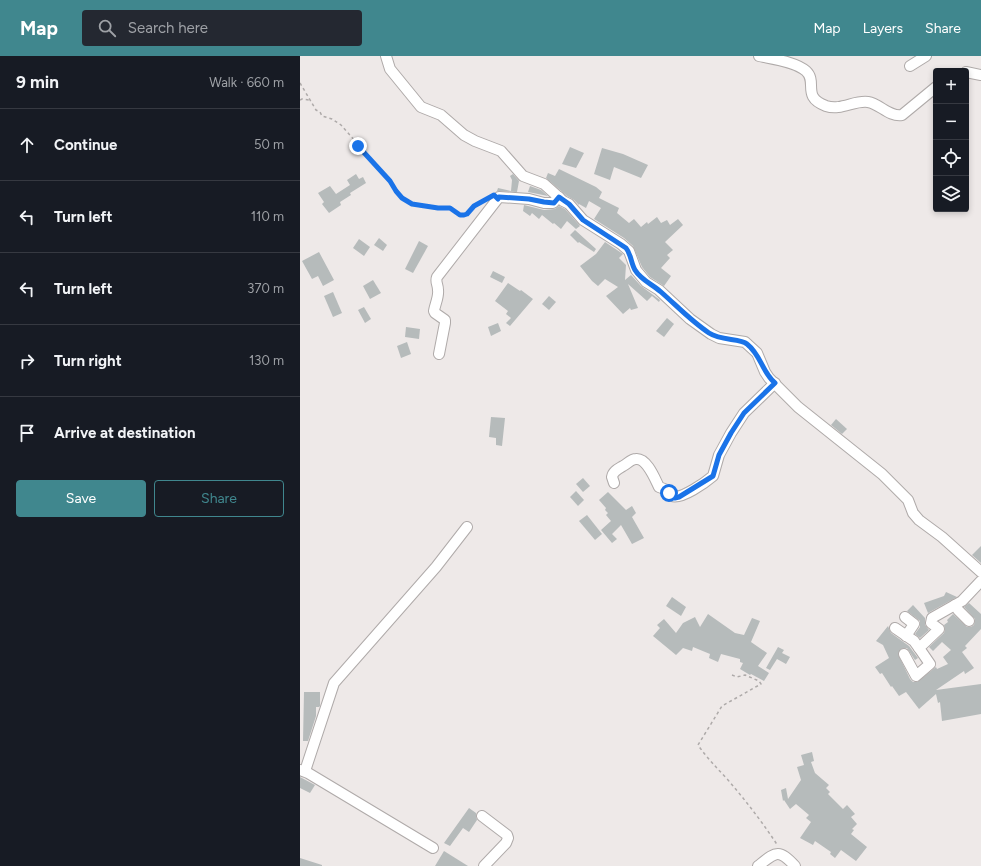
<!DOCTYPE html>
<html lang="en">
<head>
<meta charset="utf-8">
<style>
  :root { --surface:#171b24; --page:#242831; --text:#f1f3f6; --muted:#9ea1a6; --line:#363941; --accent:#40878e }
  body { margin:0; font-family:Figtree,sans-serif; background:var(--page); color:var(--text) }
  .controls { position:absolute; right:12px; top:12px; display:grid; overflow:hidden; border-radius:4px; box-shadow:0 2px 6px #0003 }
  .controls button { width:36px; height:36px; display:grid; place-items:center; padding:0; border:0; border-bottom:1px solid var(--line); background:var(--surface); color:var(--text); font:20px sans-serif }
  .stop { position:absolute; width:12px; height:12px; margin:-9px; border:3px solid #1a73e8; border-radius:50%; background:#fff }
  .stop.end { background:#1a73e8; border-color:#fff; box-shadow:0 1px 4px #0008 }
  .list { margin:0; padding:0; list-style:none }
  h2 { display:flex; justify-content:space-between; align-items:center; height:52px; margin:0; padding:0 16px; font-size:17px }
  h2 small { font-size:13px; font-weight:400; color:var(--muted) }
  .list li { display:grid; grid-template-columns:26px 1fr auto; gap:12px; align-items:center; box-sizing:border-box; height:72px; padding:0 16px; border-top:1px solid var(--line) }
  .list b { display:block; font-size:15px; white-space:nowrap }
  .list em { font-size:13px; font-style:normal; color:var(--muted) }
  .actions { display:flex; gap:8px; padding:12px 16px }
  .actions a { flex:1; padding:9px 0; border:1px solid var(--accent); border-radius:4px; text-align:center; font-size:14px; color:var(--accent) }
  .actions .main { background:var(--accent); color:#fff }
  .icon { flex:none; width:22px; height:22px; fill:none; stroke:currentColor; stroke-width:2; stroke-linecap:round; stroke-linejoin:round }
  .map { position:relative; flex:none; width:681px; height:810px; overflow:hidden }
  header { display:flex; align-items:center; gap:24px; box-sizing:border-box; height:56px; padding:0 20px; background:var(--accent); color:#fff }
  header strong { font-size:19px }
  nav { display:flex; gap:22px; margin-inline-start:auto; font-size:14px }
  .search { width:280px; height:36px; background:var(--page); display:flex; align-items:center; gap:10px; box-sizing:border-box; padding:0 14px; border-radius:4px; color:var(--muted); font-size:15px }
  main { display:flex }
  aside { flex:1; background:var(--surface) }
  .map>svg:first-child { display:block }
</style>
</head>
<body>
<header>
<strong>Map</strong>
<div class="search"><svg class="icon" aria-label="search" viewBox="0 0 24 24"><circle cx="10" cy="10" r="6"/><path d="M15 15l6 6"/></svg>Search here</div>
<nav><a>Map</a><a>Layers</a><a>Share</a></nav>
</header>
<main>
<aside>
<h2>9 min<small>Walk · 660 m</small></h2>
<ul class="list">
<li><svg class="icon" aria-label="ahead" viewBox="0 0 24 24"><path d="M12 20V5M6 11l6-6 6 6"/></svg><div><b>Continue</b></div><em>50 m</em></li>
<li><svg class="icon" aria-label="left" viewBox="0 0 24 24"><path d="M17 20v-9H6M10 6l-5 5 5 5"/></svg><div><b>Turn left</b></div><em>110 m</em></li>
<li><svg class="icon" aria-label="left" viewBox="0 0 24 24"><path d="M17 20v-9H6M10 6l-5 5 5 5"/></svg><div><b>Turn left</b></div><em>370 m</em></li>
<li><svg class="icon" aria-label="right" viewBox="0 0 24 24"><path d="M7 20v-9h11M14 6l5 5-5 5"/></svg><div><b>Turn right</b></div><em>130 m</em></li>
<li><svg class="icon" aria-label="arrive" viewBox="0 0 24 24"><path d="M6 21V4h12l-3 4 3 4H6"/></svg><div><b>Arrive at destination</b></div></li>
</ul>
<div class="actions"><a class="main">Save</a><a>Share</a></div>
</aside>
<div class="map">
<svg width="681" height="810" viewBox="0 0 681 810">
  <rect width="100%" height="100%" fill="#eee9e8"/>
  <!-- building -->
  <g fill="#b6bbbb">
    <path d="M 270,91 L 284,97 L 276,112 L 262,108 Z"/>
    <path d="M 302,92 L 323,98 L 348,109 L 341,122 L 314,111 L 310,124 L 294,118 Z"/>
    <path d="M 259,113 L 296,131 L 302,136 L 299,142 L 319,152 L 317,157 L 329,167 L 334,163 L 341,171 L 347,166 L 348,168 L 357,161 L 361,167 L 367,164 L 370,169 L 378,163 L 383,169 L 365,186 L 373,194 L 367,199 L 370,202 L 361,212 L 371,220 L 364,230 L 350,221 L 342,211 L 333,190 L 324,182 L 294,163 L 301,152 L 289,145 L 286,152 L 279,148 L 279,149 L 274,144 L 267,140 L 246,122 L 248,117 L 255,120 Z"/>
    <path d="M 56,118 L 59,123 L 63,121 L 66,127 L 50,137 L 51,139 L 40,146 L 41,149 L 29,157 L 22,148 L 24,146 L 18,137 L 30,130 L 36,138 L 50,129 L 47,124 Z"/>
    <path d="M 213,118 L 219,125 L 217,136 L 197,135 L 198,132 L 211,135 L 212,124 L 210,120 Z"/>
    <path d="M 230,130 L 241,134 L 248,140 L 228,136 Z"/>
    <path d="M 224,149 L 244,154 L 255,153 L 259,150 L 265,153 L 280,170 L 276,173 L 267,165 L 261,173 L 254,167 L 253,168 L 242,159 L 239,163 L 232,157 L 230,160 L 223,155 Z"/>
    <path d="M 275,174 L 296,193 L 294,196 L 279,186 L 278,187 L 270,179 Z"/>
    <path d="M 79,182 L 87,189 L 83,195 L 74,189 Z"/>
    <path d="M 59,183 L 70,191 L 64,200 L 53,192 Z"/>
    <path d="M 119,185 L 128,190 L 113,217 L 105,213 Z"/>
    <path d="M 305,186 L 323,198 L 319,202 L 326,209 L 325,224 L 331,219 L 341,230 L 360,244 L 359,246 L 352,240 L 347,245 L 328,228 L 338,252 L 331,254 L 330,252 L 323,258 L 306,240 L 318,231 L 305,223 L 298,230 L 292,225 L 280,210 L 296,198 Z"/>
    <path d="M 19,196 L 34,224 L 23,230 L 18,220 L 12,223 L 2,205 Z"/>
    <path d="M 193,215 L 205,221 L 202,227 L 190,221 Z"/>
    <path d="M 73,224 L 81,237 L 70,243 L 63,230 Z"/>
    <path d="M 208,227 L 220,235 L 221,234 L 233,243 L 210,270 L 206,267 L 211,262 L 206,258 L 208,255 L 195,245 Z"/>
    <path d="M 33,236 L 42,257 L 33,261 L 24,240 Z"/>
    <path d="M 249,240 L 256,246 L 249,254 L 242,248 Z"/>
    <path d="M 64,251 L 71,263 L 65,267 L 58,254 Z"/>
    <path d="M 367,262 L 374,268 L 364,281 L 356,275 Z"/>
    <path d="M 198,267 L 201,275 L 191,280 L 188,271 Z"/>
    <path d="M 106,271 L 120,273 L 119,283 L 105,281 Z"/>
    <path d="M 107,286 L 111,298 L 101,302 L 97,290 Z"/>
    <path d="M 191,361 L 205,362 L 202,390 L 196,389 L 196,382 L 189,381 Z"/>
    <path d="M 536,363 L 547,373 L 542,378 L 531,369 Z"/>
    <path d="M 283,422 L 290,430 L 283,436 L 276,428 Z"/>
    <path d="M 276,435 L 284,444 L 278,450 L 270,441 Z"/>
    <path d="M 308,436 L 326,454 L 332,450 L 336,457 L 332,461 L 344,482 L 332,488 L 321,469 L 312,478 L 317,483 L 312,487 L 301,474 L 311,465 L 306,459 L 308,457 L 305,454 L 306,452 L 299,444 Z"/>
    <path d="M 287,459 L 302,478 L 295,484 L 279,465 Z"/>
    <path d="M 681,490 L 681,507 L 672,499 Z"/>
    <path d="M 646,536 L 657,541 L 628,557 L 624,547 L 644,540 Z"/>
    <path d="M 372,541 L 386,551 L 381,560 L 366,550 Z"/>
    <path d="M 669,547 L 681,558 L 681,573 L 665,590 L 667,592 L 662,596 L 674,612 L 665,618 L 664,615 L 636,634 L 681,628 L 681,658 L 642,665 L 640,646 L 638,647 L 636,638 L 619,653 L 606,636 L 599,640 L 592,630 L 591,631 L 582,617 L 580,618 L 575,611 L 589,602 L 583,589 L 576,585 L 588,570 L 591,577 L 609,590 L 618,602 L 615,604 L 607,592 L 601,593 L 598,598 L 610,623 L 613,626 L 617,626 L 636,611 L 637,613 L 648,608 L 643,601 L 651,594 L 642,586 L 633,595 L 629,591 L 644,577 L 645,574 L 644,569 L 648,566 L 647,564 L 653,558 L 667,571 L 671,571 L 674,569 L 675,563 L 664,551 Z"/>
    <path d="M 613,549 L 625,562 L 625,569 L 629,574 L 620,582 L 615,578 L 620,571 L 620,565 L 607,555 Z"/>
    <path d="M 408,558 L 435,577 L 444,579 L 452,562 L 460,565 L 451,586 L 467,597 L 458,610 L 469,617 L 464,625 L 451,618 L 450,619 L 440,613 L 443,607 L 440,606 L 440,603 L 421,598 L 418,606 L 409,602 L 410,598 L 393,591 L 392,595 L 383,592 L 376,599 L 353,580 L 360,572 L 357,569 L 364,563 L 376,577 L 383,567 L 395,561 L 400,571 Z"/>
    <path d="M 478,591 L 484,594 L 482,597 L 490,601 L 486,608 L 477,603 L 470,614 L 466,612 Z"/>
    <path d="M 4,636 L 20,636 L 20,650 L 19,651 L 16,651 L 16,660 L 8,685 L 3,685 Z"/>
    <path d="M 512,696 L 514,705 L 511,706 L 515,717 L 529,729 L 526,732 L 530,736 L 528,738 L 543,753 L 547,749 L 555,758 L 551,761 L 557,768 L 552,773 L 554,774 L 551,778 L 567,791 L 556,805 L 541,794 L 535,802 L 530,798 L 531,796 L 515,785 L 513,789 L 500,782 L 511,766 L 506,762 L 509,759 L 496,748 L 490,753 L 484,744 L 483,745 L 481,734 L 486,732 L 488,743 L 501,724 L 497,711 L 504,709 L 501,699 Z"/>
    <path d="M 0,721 L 15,729 L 10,737 L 0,732 Z"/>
    <path d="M 169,752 L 176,757 L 176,760 L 177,764 L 169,776 L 163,772 L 150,790 L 144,787 Z"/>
    <path d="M 144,795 L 168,810 L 135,810 Z"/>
    <path d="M 0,802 L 22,809 L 22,810 L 0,810 Z"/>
  </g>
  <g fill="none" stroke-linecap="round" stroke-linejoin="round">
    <defs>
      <g id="minor">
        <path d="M 86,0 L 90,13 L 121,51 L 141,59 L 164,79 L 175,85 L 201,95 L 223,120 L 244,128 L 263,145 L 269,148 L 283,164 L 321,188 L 329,195 L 336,214 L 346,226 L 359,234 L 390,263 L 411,278 L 419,282 L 445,286 L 457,297 L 465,316 L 469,322 L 498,351 L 582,418 L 608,444 L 613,457 L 619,464 L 642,481 L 681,516"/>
        <path d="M 459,0 C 473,3 496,6 506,15 C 518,26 501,41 526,50 C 541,55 554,44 568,46 C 580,48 589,61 602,59 L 636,31"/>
        <path d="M 610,10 L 626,0"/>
        <path d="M 666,16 L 681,19"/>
        <path d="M 139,298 L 145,267 L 145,264 L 135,257 L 134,255 C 135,248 139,241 138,234 C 138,228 135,226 137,221 L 199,141 L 229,143 L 244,147 L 253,147 L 259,141"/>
        <path d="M 314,427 L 312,421 C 313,415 318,413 323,410 C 327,408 331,403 336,403 C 347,402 355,423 359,431 L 367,434 L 372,440 C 381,444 406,426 413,420 L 419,399 L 431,377 L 444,357 L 475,327"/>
        <path d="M 655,549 L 658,554 L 669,565"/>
        <path d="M 605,561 L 614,568 L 606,580"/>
        <path d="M 595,572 L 614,585 L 619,592"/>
        <path d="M 604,598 L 616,620 L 630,608 L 619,592 L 639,573 L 631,567 L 632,562 L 662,545 L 681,525"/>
        <path d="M 0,714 L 8,717 L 133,792"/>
        <path d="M 5,715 L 34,627 L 136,511 L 167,471"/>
        <path d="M 182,760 L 207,779 L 208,782 L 206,787 L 184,810"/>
        <path d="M 458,810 C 476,796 478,792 495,810"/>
      </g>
    </defs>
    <!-- minor casing -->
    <use href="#minor" stroke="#afaaa9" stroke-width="12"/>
    <!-- path -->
    <g stroke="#aeaaa9" stroke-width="1.5" stroke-dasharray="3 3" stroke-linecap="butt">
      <path d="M 0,27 L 16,54 L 20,56 L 22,60 L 32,63 L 41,69 L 90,125 C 107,154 120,150 150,152 C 156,153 159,162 166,158 C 169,157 171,152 174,149 C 178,147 182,146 185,144"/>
      <path d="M 0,44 L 2,43 L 9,44"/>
      <path d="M 432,619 L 437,621 L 445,619 L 459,625 L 461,628 L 422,650 L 398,689 C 407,702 417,712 428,724 C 446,745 463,767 478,790"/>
    </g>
    <!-- minor -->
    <use href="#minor" stroke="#fff" stroke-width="10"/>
  </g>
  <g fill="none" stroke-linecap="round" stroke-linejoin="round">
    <!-- route -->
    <path stroke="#1a73e8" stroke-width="5" d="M 58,90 L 90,125 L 96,135 L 102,142 L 112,148 L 138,152 L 150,152 L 160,159 L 164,159 L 167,158 L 174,150 L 194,139 L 198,143 L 199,141 L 229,143 L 244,146 L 254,147 L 259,141 L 269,148 L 283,164 L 326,192 C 331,198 331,207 335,214 C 341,224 352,228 361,236 C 377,250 391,265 409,277 C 421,285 440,282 447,288 C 461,299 462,316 475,327 L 444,357 L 431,377 L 419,399 L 413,420 L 379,441 L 375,442 L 369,437"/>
  </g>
</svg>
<div class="controls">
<button>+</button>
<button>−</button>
<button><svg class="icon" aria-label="locate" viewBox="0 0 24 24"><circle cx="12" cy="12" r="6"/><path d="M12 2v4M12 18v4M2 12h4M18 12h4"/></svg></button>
<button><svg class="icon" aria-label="layers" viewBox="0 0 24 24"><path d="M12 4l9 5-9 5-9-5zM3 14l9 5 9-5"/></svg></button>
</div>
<div class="stop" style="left:369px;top:437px"></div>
<div class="stop end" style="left:58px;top:90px"></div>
</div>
</main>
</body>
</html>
